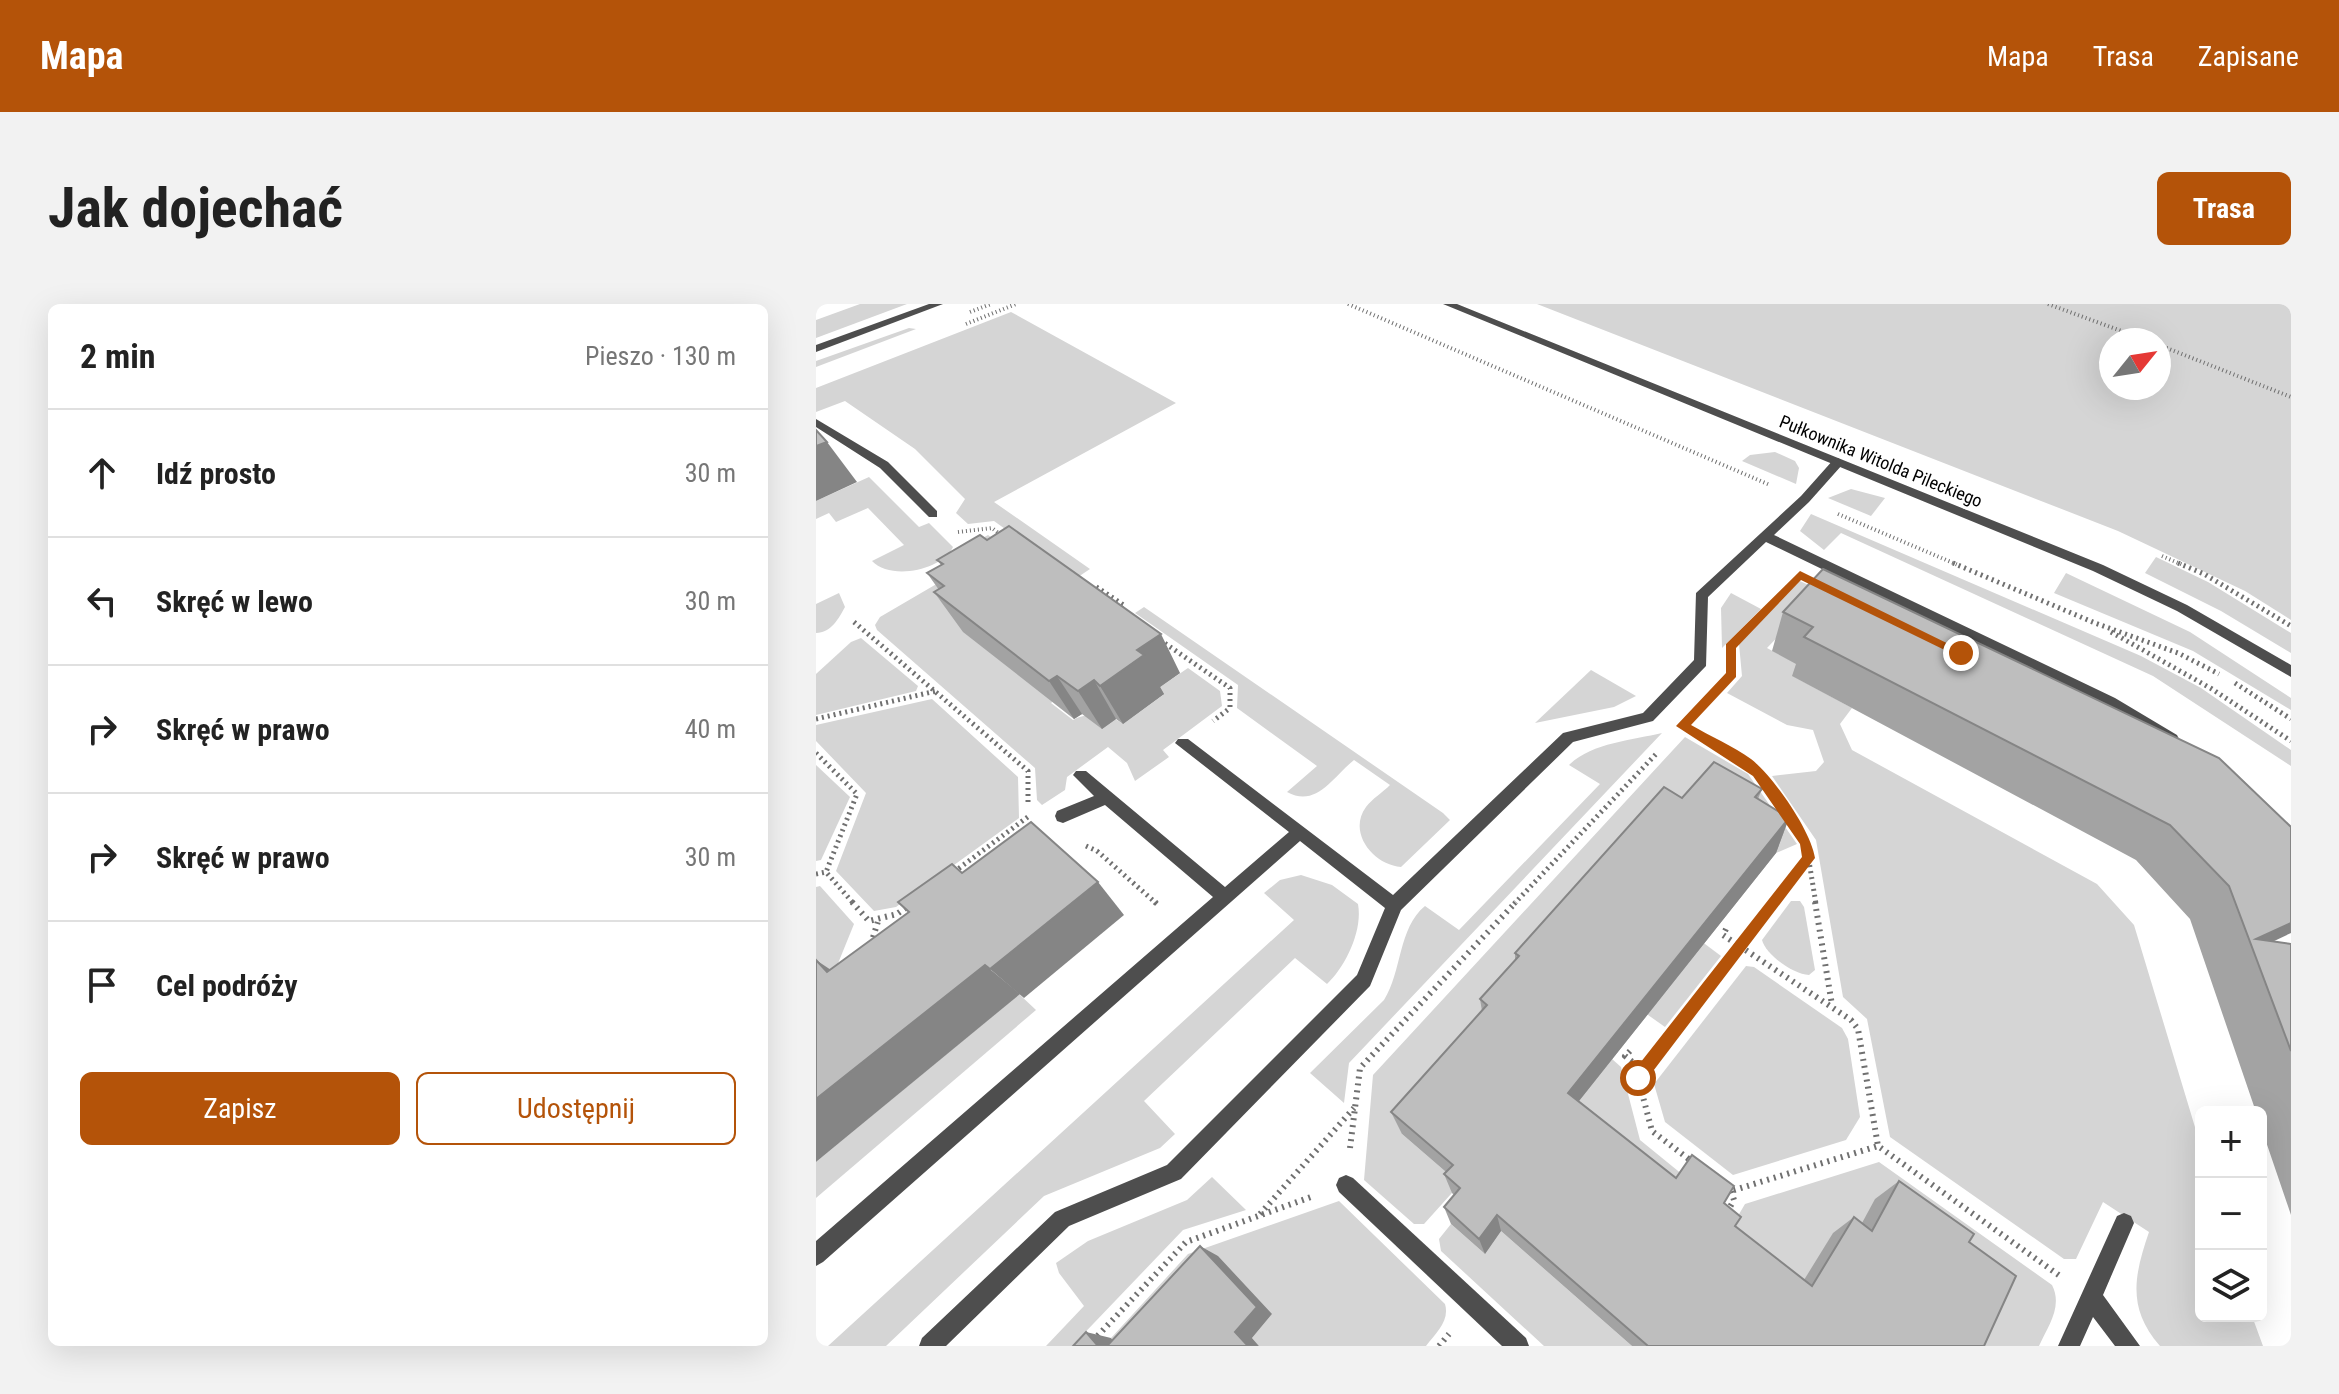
<!DOCTYPE html>
<html lang="pl">
<head>
<meta charset="utf-8">
<style>
  :root { --surface:#fff; --page:#f2f2f2; --text:#222; --muted:#767676; --line:#e0e0e0; --accent:#b45309 }
  body { margin:0; font-family:"Roboto Condensed",sans-serif; background:var(--page); color:var(--text) }
  .controls { position:absolute; right:24px; bottom:24px; display:grid; overflow:hidden; border-radius:12px; box-shadow:0 8px 32px #0002 }
  .controls button { width:72px; height:72px; display:grid; place-items:center; padding:0; border:0; border-bottom:2px solid var(--line); background:var(--surface); color:var(--text); font:40px sans-serif }
  .compass { position:absolute; left:1283px; top:24px; width:72px; height:72px; border-radius:50%; background:var(--surface); box-shadow:0 8px 32px #0002; rotate:60deg }
  .stop { position:absolute; width:24px; height:24px; margin:-18px; border:6px solid #b45309; border-radius:50%; background:#fff }
  .stop.end { background:#b45309; border-color:#fff; box-shadow:0 2px 8px #0008 }
  .list { margin:0; padding:0; list-style:none }
  h2 { display:flex; justify-content:space-between; align-items:center; height:104px; margin:0; padding:0 32px; font-size:34px }
  h2 small { font-size:26px; font-weight:400; color:var(--muted) }
  .list li { display:grid; grid-template-columns:52px 1fr auto; gap:24px; align-items:center; box-sizing:border-box; height:128px; padding:0 32px; border-top:2px solid var(--line) }
  .list b { display:block; font-size:30px; white-space:nowrap }
  .list em { font-size:26px; font-style:normal; color:var(--muted) }
  .actions { display:flex; gap:16px; padding:24px 32px }
  .actions a { flex:1; padding:18px 0; border:2px solid var(--accent); border-radius:12px; text-align:center; font-size:28px; color:var(--accent) }
  .actions .main { background:var(--accent); color:#fff }
  .icon { flex:none; width:44px; height:44px; fill:none; stroke:currentColor; stroke-width:2; stroke-linecap:round; stroke-linejoin:round }
  .map { position:relative; flex:none; width:1475px; height:1042px; overflow:hidden; border-radius:12px }
  header { display:flex; align-items:center; gap:48px; box-sizing:border-box; height:112px; padding:0 40px; background:var(--accent); color:#fff }
  header strong { font-size:38px }
  nav { display:flex; gap:44px; margin-inline-start:auto; font-size:28px }
  .intro { display:flex; align-items:center; justify-content:space-between; box-sizing:border-box; height:192px; padding:0 48px }
  h1 { margin:0; font-size:56px }
  .button { padding:20px 36px; border-radius:12px; background:var(--accent); color:#fff; font-size:28px; font-weight:700 }
  main { display:flex; gap:48px; padding:0 48px }
  aside { flex:1; background:var(--surface); border-radius:12px; box-shadow:0 8px 32px #0002 }
  .map>svg:first-child { display:block }
</style>
</head>
<body>
<header>
<strong>Mapa</strong>
<nav><a>Mapa</a><a>Trasa</a><a>Zapisane</a></nav>
</header>
<div class="intro"><h1>Jak dojechać</h1><a class="button">Trasa</a></div>
<main>
<aside>
<h2>2 min<small>Pieszo · 130 m</small></h2>
<ul class="list">
<li><svg class="icon" aria-label="ahead" viewBox="0 0 24 24"><path d="M12 20V5M6 11l6-6 6 6"/></svg><div><b>Idź prosto</b></div><em>30 m</em></li>
<li><svg class="icon" aria-label="left" viewBox="0 0 24 24"><path d="M17 20v-9H6M10 6l-5 5 5 5"/></svg><div><b>Skręć w lewo</b></div><em>30 m</em></li>
<li><svg class="icon" aria-label="right" viewBox="0 0 24 24"><path d="M7 20v-9h11M14 6l5 5-5 5"/></svg><div><b>Skręć w prawo</b></div><em>40 m</em></li>
<li><svg class="icon" aria-label="right" viewBox="0 0 24 24"><path d="M7 20v-9h11M14 6l5 5-5 5"/></svg><div><b>Skręć w prawo</b></div><em>30 m</em></li>
<li><svg class="icon" aria-label="arrive" viewBox="0 0 24 24"><path d="M6 21V4h12l-3 4 3 4H6"/></svg><div><b>Cel podróży</b></div></li>
</ul>
<div class="actions"><a class="main">Zapisz</a><a>Udostępnij</a></div>
</aside>
<div class="map">
<svg width="1475" height="1042" viewBox="0 0 1475 1042">
  <rect width="100%" height="100%" fill="#fff"/>
  <!-- green -->
  <g fill="#d5d5d5" fill-rule="evenodd">
    <path d="M 44,0 L 91,0 L 0,34 L 0,16 Z"/>
    <path d="M 721,0 L 1475,0 L 1475,316 L 1429,287 L 1302,227 ZM 1343,36 L 1343,84 L 1295,84 L 1295,36 Z"/>
    <path d="M 195,8 L 360,99 L 178,198 L 274,265 L 259,275 L 178,217 L 152,220 L 140,209 L 149,195 L 99,145 L 29,97 L 0,108 L 0,84 Z"/>
    <path d="M 93,24 L 100,25 L 0,63 L 0,57 Z"/>
    <path d="M 959,148 L 979,157 L 983,164 L 980,180 L 926,157 L 934,151 Z"/>
    <path d="M 53,173 L 103,223 L 113,219 L 137,243 C 126,266 75,277 56,257 L 88,241 L 52,204 L 20,218 L 13,209 L 0,215 L 0,197 Z"/>
    <path d="M 1035,185 L 1069,194 L 1055,212 L 1012,194 Z"/>
    <path d="M 995,210 L 1325,352 L 1385,384 L 1475,446 L 1475,462 L 1337,372 L 1025,229 L 1008,246 L 984,227 Z"/>
    <path d="M 172,231 L 217,263 L 244,392 L 235,399 L 257,416 C 270,408 294,410 307,420 L 347,391 L 341,385 L 372,364 L 404,387 L 406,402 L 347,446 L 353,453 L 319,477 L 311,459 L 292,443 L 251,473 L 249,486 L 226,501 L 221,496 L 219,464 L 61,326 L 59,321 L 64,313 L 177,247 L 165,235 Z"/>
    <path d="M 1340,253 L 1392,278 L 1475,329 L 1475,349 L 1405,307 L 1329,269 Z"/>
    <path d="M 1250,269 L 1374,328 L 1475,394 L 1475,406 L 1377,347 L 1238,289 Z"/>
    <path d="M 984,277 L 1068,317 L 976,318 L 951,344 L 985,362 L 977,372 L 1036,404 L 1024,420 L 1036,446 L 1281,580 L 1318,621 L 1385,843 L 1385,1012 L 1436,1012 L 1447,1042 L 1344,1042 C 1311,1004 1318,972 1333,928 L 1287,898 L 1260,955 L 1248,955 L 1074,833 L 1051,715 L 1027,693 L 1000,536 L 956,472 L 1000,467 L 1008,458 L 997,426 L 971,421 L 911,389 L 926,372 L 923,340 Z"/>
    <path d="M 23,289 L 29,303 C 23,314 15,329 0,329 L 0,300 Z"/>
    <path d="M 915,289 L 945,305 L 906,344 L 905,304 Z"/>
    <path d="M 328,303 L 627,509 L 634,516 L 585,563 C 558,561 531,529 550,503 C 556,495 567,488 574,481 L 538,456 C 516,474 500,504 471,488 L 501,462 L 421,404 L 422,381 L 319,309 Z"/>
    <path d="M 45,334 L 102,382 L 100,387 L 0,411 L 0,370 L 35,338 Z"/>
    <path d="M 775,366 L 820,392 L 798,403 L 719,419 Z"/>
    <path d="M 116,395 L 202,473 L 203,514 L 80,603 L 58,607 L 20,567 L 50,489 L 0,437 L 0,421 Z"/>
    <path d="M 846,429 L 533,759 L 528,799 L 494,769 L 568,696 C 586,668 582,624 609,602 L 643,626 L 784,480 L 753,461 C 775,439 817,436 846,429 Z"/>
    <path d="M 869,433 L 932,470 L 981,540 L 960,549 L 928,529 L 586,830 L 644,880 L 608,920 L 598,920 L 548,876 L 557,771 Z"/>
    <path d="M 0,461 L 34,493 L 5,556 L 0,557 Z"/>
    <path d="M 485,571 L 516,581 L 542,600 C 547,627 529,663 511,680 L 479,654 L 328,797 L 359,830 L 344,844 L 228,892 L 70,1042 L 12,1042 L 478,616 L 448,589 L 464,576 Z"/>
    <path d="M 4,582 L 38,620 L 12,684 L 0,686 L 0,583 Z"/>
    <path d="M 975,597 L 984,597 L 988,603 L 999,666 L 993,671 C 977,670 950,651 946,636 Z"/>
    <path d="M 885,637 L 905,652 L 849,723 L 825,706 Z"/>
    <path d="M 930,662 L 938,663 L 1026,724 L 1032,735 L 1044,813 L 1030,836 L 917,871 L 849,818 L 838,780 Z"/>
    <path d="M 203,690 L 220,706 L 0,894 L 0,858 Z"/>
    <path d="M 796,755 L 805,763 L 824,836 L 867,871 L 852,893 L 744,806 Z"/>
    <path d="M 1063,858 L 1236,981 C 1247,1003 1232,1022 1223,1042 L 1139,1042 L 1017,930 L 978,994 L 912,929 L 929,900 Z"/>
    <path d="M 396,873 L 430,906 L 367,926 L 256,1042 L 230,1042 L 268,1002 L 243,969 L 240,959 L 272,937 L 371,896 Z"/>
    <path d="M 523,897 L 629,1000 C 634,1017 620,1029 610,1042 L 443,1042 L 436,1034 L 456,1010 L 301,1042 L 295,1034 L 372,950 Z"/>
    <path d="M 635,920 L 669,950 L 685,927 L 816,1042 L 728,1042 L 625,947 L 623,935 Z"/>
  </g>
  <g fill="none" stroke-linecap="round" stroke-linejoin="round">
    <!-- path-far2 -->
    <g stroke="#707070" stroke-width="4" stroke-dasharray="1 3" stroke-linecap="butt">
      <path d="M 532,0 L 954,181"/>
      <path d="M 1232,0 L 1330,36"/>
      <path d="M 154,8 L 175,0"/>
      <path d="M 150,20 L 200,0"/>
      <path d="M 1343,41 L 1475,93"/>
      <path d="M 1022,210 L 1142,261"/>
      <path d="M 142,228 L 176,224 L 185,231"/>
      <path d="M 1346,252 L 1367,261"/>
    </g>
    <!-- path-far1 -->
    <g stroke="#707070" stroke-width="5" stroke-dasharray="2 4" stroke-linecap="butt">
      <path d="M 1137,259 L 1279,319 L 1362,349 L 1403,370"/>
      <path d="M 1362,259 L 1388,270 L 1475,322"/>
      <path d="M 275,284 L 279,282 L 309,302 L 303,307"/>
      <path d="M 38,318 L 212,467 L 212,498"/>
      <path d="M 1295,328 L 1396,385 L 1475,437"/>
      <path d="M 344,336 L 414,384 L 414,404 L 397,417"/>
      <path d="M 921,336 L 973,282"/>
      <path d="M 1419,379 L 1475,415"/>
      <path d="M 0,415 L 120,387"/>
      <path d="M 871,424 L 928,456 L 942,468 L 990,539 L 1000,600"/>
      <path d="M 0,449 L 41,490 L 10,568 L 38,600"/>
      <path d="M 270,542 L 281,547 L 341,600"/>
      <path d="M 138,568 L 213,512"/>
      <path d="M 0,570 L 10,568"/>
      <path d="M 698,600 L 841,449"/>
      <path d="M 958,600 L 992,555"/>
    </g>
    <!-- path -->
    <g stroke="#707070" stroke-width="6" stroke-dasharray="2 5" stroke-linecap="butt">
      <path d="M 36,598 L 53,617 L 81,610 L 95,600"/>
      <path d="M 339,598 L 342,601"/>
      <path d="M 999,598 L 1016,701"/>
      <path d="M 910,625 L 907,631 L 925,643 L 959,598"/>
      <path d="M 55,640 L 63,614"/>
      <path d="M 814,747 L 809,752 L 828,767"/>
      <path d="M 534,844 L 544,764 L 700,598"/>
      <path d="M 878,859 L 836,827 L 822,774 L 925,643 L 1035,716 L 1042,725 L 1062,842"/>
      <path d="M 912,884 L 915,887 L 1062,842 L 1244,972"/>
      <path d="M 911,908 L 918,896 L 915,887"/>
      <path d="M 444,910 L 538,804"/>
      <path d="M 272,1042 L 370,938 L 495,893"/>
      <path d="M 623,1042 L 633,1030"/>
    </g>
    <!-- service -->
    <g fill="#4e4e4e" fill-rule="evenodd">
      <path d="M 0,115 L 72,158 L 121,207 L 121,213 L 113,213 L 64,164 L 0,123 Z"/>
      <path d="M 1022,154 L 1028,158 L 1026,161 L 993,198 L 958,231 L 1299,394 L 1361,431 L 1363,435 L 1361,439 L 1351,439 L 1289,402 L 950,238 L 892,293 L 890,362 L 837,417 L 757,438 L 585,606 L 554,682 L 365,875 L 253,922 L 130,1042 L 103,1042 L 106,1034 L 239,908 L 351,861 L 541,671 L 569,604 L 484,537 L 7,958 L 0,962 L 0,937 L 397,593 L 289,501 L 247,519 L 241,517 L 239,512 L 241,507 L 278,492 L 257,471 L 260,467 L 270,467 L 409,583 L 473,528 L 359,439 L 362,435 L 372,435 L 577,591 L 747,429 L 827,409 L 878,356 L 880,289 L 985,192 L 1018,155 Z"/>
      <path d="M 530,871 L 537,874 L 710,1034 L 713,1042 L 686,1042 L 523,888 L 520,881 L 523,874 Z"/>
      <path d="M 1308,909 L 1315,912 L 1318,919 L 1287,991 L 1324,1042 L 1299,1042 L 1277,1013 L 1264,1042 L 1242,1042 L 1301,912 Z"/>
    </g>
    <!-- minor -->
    <g fill="#4e4e4e" fill-rule="evenodd">
      <path d="M 113,0 L 127,0 L 0,48 L 0,41 Z"/>
      <path d="M 627,0 L 641,0 L 1287,261 L 1371,301 L 1475,361 L 1475,373 L 1361,307 L 1277,267 Z"/>
    </g>
  </g>
  <!-- wall -->
  <g fill="#a3a3a3">
    <path d="M 121,256 L 364,369 L 344,383 L 348,390 L 307,420 L 300,415 L 286,425 L 266,410 L 258,415 L 147,328 L 118,288 L 123,286 L 111,269 L 125,261 Z"/>
    <path d="M 967,308 L 1403,454 L 1457,637 L 1475,640 L 1475,911 L 1445,823 L 1445,808 L 1440,808 L 1374,615 L 1320,556 L 976,372 L 980,360 L 956,347 Z"/>
    <path d="M 946,485 L 942,495 L 973,514 L 960,549 L 763,797 L 860,874 L 908,899 L 919,922 L 988,976 L 1017,929 L 1038,913 L 1046,919 L 1059,895 L 1083,877 L 1153,938 L 1168,1042 L 816,1042 L 685,927 L 669,950 L 635,920 L 628,903 L 638,891 L 636,889 L 628,870 L 630,868 L 586,830 L 575,808 L 666,707 L 664,695 L 699,656 L 699,649 L 866,494 Z"/>
  </g>
  <!-- shaded-wall -->
  <g fill="#858585">
    <path d="M 11,138 L 41,178 L 0,197 L 0,142 Z"/>
    <path d="M 345,330 L 364,369 L 344,383 L 348,390 L 307,420 L 284,382 L 321,346 Z"/>
    <path d="M 241,372 L 266,410 L 258,415 L 233,377 Z"/>
    <path d="M 278,376 L 300,415 L 286,425 L 262,387 Z"/>
    <path d="M 973,514 L 960,549 L 751,812 L 752,789 Z"/>
    <path d="M 282,578 L 308,611 L 208,694 L 174,665 Z"/>
    <path d="M 1475,619 L 1475,629 L 1437,647 L 1440,635 Z"/>
    <path d="M 0,656 L 45,686 L 11,668 Z"/>
    <path d="M 169,661 L 204,690 L 0,858 L 0,795 Z"/>
    <path d="M 681,911 L 685,927 L 669,950 L 663,935 Z"/>
    <path d="M 384,942 L 402,952 L 456,1010 L 436,1034 L 443,1042 L 432,1042 L 419,1028 Z"/>
    <path d="M 270,1028 L 295,1034 L 301,1042 L 282,1042 Z"/>
  </g>
  <!-- building -->
  <g fill="#bebebe" stroke="#858585" stroke-width="2">
    <path d="M 0,126 L 11,138 L 0,142 Z"/>
    <path d="M 193,222 L 345,330 L 321,346 L 328,351 L 284,382 L 278,376 L 262,387 L 241,372 L 233,377 L 118,288 L 128,282 L 111,269 L 127,260 L 121,256 L 164,231 L 171,236 Z"/>
    <path d="M 1007,265 L 1403,454 L 1475,523 L 1475,619 L 1440,635 L 1475,640 L 1475,747 L 1413,582 L 1354,521 L 988,333 L 997,323 L 967,308 Z"/>
    <path d="M 898,458 L 946,485 L 939,493 L 973,514 L 752,789 L 860,874 L 876,851 L 918,882 L 908,899 L 925,913 L 919,922 L 996,982 L 1038,913 L 1056,927 L 1083,877 L 1158,930 L 1153,938 L 1200,972 L 1168,1042 L 832,1042 L 681,911 L 663,935 L 628,903 L 644,884 L 628,870 L 637,861 L 575,808 L 671,701 L 664,695 L 703,652 L 699,649 L 848,483 L 866,494 Z"/>
    <path d="M 215,518 L 282,578 L 174,665 L 169,661 L 0,795 L 0,656 L 11,668 L 93,608 L 82,598 L 136,560 L 146,569 Z"/>
    <path d="M 384,942 L 441,1003 L 419,1028 L 432,1042 L 291,1042 Z"/>
    <path d="M 270,1028 L 282,1042 L 257,1042 Z"/>
  </g>
  <!-- route -->
  <path fill="#b45309" d="M 984,267 L 1151,349 L 1141,352 L 985,276 L 920,344 L 920,373 L 875,421 C 894,432 917,442 935,455 C 958,473 995,527 999,554 L 828,779 L 822,781 L 817,779 L 817,768 L 986,553 L 984,540 L 937,472 L 860,422 L 910,369 L 910,340 Z"/>
  <g text-anchor="middle" dominant-baseline="central" stroke-width="6" stroke-linejoin="round" paint-order="stroke">
    <!-- far-street labels -->
    <g font-size="18" fill="#000" stroke="#fff">
      <text transform="translate(1065 157) rotate(22)">Pułkownika Witolda Pileckiego</text>
    </g>
  </g>
</svg>
<div class="controls">
<button>+</button>
<button>−</button>
<button><svg class="icon" aria-label="layers" viewBox="0 0 24 24"><path d="M12 4l9 5-9 5-9-5zM3 14l9 5 9-5"/></svg></button>
</div>
<svg class="compass" viewBox="-18 -18 36 36"><path d="M0-13l5 13h-10z" fill="#e53935"/><path d="M0 13l5-13h-10z" fill="#767676"/></svg>
<div class="stop" style="left:822px;top:774px"></div>
<div class="stop end" style="left:1145px;top:349px"></div>
</div>
</main>
</body>
</html>
